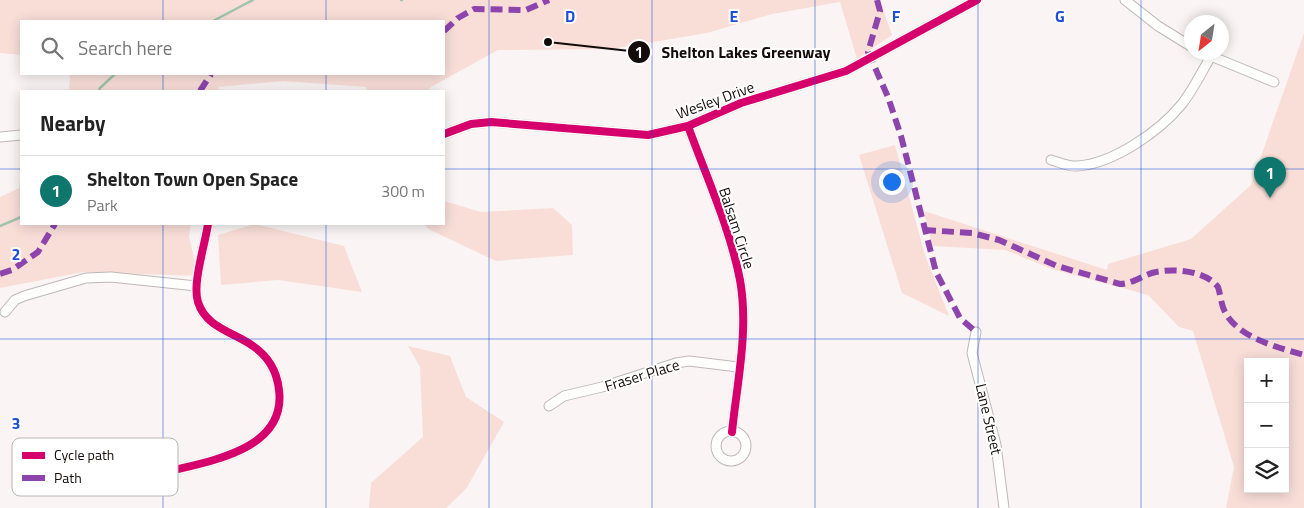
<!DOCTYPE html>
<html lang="en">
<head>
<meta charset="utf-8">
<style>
  :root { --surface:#fff; --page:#f6f6f6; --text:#222; --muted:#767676; --line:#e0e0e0; --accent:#0f766e }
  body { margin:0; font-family:"Titillium Web",sans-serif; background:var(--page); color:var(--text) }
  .controls { position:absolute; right:15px; bottom:15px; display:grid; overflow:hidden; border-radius:0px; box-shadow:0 2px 12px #0003 }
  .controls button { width:45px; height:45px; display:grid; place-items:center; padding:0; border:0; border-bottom:1px solid var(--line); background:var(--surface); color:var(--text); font:25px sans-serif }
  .compass { position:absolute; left:1184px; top:15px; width:45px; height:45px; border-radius:50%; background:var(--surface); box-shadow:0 2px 12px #0003; rotate:210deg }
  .you { position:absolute; left:891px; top:181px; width:18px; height:18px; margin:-12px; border:4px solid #fff; border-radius:50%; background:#1a73e8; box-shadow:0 0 0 8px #1a73e833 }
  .badge { display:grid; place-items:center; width:32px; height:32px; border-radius:50%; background:var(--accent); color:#fff; font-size:16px; font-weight:700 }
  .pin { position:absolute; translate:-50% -41px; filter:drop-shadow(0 1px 2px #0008) }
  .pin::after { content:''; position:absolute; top:26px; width:18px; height:15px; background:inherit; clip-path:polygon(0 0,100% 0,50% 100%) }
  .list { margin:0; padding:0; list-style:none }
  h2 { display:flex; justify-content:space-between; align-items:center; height:65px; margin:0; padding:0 20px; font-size:21px }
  h2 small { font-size:16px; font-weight:400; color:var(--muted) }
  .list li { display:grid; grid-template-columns:32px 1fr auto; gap:15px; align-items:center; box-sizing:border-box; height:70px; padding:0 20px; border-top:1px solid var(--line) }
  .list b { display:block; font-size:19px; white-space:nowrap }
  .list p { margin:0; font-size:16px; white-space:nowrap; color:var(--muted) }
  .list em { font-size:16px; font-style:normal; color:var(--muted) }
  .icon { flex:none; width:28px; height:28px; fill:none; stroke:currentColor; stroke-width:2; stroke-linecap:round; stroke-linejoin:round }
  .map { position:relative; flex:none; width:1304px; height:508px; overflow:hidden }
  .search { position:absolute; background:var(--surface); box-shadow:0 2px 12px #0003; left:20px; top:20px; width:425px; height:55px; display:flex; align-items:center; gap:12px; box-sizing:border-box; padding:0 18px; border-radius:0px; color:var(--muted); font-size:19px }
  .panel { position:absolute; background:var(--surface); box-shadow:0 2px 12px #0003; left:20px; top:90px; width:425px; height:135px; border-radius:0px }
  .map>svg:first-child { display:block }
</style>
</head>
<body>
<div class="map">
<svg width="1304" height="508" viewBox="0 0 1304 508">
  <rect width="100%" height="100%" fill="#faf5f4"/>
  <!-- green -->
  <g fill="#f9ded8" fill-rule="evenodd">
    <path d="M 0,0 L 880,0 L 892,35 L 857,59 L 840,2 L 772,14 L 707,33 L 612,49 L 498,50 L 431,87 L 428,91 L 367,91 L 366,87 L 283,81 L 219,87 L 219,91 L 69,91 L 70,74 L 444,74 L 444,21 L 21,21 L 21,55 L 0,53 Z"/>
    <path d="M 1304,33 L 1304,508 L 1226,508 L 1234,467 L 1193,331 L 1179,327 L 1148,295 L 1052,269 L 1005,250 L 932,246 L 924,211 L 1107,270 L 1108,264 L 1191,239 L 1251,185 ZM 1248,362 L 1285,362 L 1285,489 L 1248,489 Z"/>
    <path d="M 895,145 L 925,255 L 949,316 L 902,293 L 859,155 Z"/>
    <path d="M 21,171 L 21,224 L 191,224 L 189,236 L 198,276 L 84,272 L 0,288 L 0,197 L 19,188 Z"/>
    <path d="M 444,201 L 481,212 L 553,208 L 572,225 L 573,255 L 496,261 L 430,230 L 423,224 L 444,224 Z"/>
    <path d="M 255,224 L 344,246 L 362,292 L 278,280 L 221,285 L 218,235 Z"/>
    <path d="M 408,346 L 450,356 L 466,397 L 504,422 L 466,489 L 446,508 L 369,508 L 371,483 L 423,437 L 420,367 Z"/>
  </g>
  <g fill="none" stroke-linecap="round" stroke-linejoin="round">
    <!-- stream -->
    <g stroke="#a0c4ac" stroke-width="2.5">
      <path d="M 401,0 L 402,0"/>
      <path d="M 213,21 L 253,0"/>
      <path d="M 99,91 L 100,88 L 115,74"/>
      <path d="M 0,226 L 21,217"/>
    </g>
    <defs>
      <g id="minor">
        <path d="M 1125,0 L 1158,26 L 1192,47"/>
        <path d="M 1201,52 L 1274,82"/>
        <path d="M 688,126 C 706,176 730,228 740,280 C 749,330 737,383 732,432"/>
        <path d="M 444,134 L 471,124 L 491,122 L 648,135 L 688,126 L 741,103 L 846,71 L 977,0"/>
        <path d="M 0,137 L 21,135"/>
        <path d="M 1051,160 C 1059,162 1069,167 1077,166 C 1113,164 1160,131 1182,104 C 1193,90 1201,73 1210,58"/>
        <path d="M 5,312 L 15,300 L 24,296 L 86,278 L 111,277 L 196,286"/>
        <path d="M 976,332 L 972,353 L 996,445 L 1004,508"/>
        <path d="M 549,406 L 564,396 L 602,387 L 676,363 L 689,361 L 738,367"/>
        <circle cx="731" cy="446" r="15"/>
        <path d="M 136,468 L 147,473 L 158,474 C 202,462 287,453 279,390 C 277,371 269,357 253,346 C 234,332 206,328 198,302 C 192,284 205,245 208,224"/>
      </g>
    </defs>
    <!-- minor casing -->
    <use href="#minor" stroke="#bfb8b7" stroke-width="11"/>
    <!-- minor -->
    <use href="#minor" stroke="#fefefd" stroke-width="9"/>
    <!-- quiet -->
    <g stroke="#8e44ad" stroke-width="6" stroke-dasharray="12 6" stroke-linecap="butt">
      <path d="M 877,0 L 880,11 L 868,52 L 888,97 L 901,136 L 936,272 L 960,318 L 976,332"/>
      <path d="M 444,31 L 458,18 L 474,9 L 526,10 L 549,0"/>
      <path d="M 200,91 L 211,74"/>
      <path d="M 924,230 L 972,233 L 999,240 L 1057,266 L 1120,284 C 1133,284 1144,274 1156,272 C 1175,268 1206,271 1218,287 C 1221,296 1221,306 1226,314 C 1240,338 1279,348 1304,355"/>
      <path d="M 0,274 L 12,270 L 38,252 L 55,224"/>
    </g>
    <defs>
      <g id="cycleway">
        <path d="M 688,126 C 706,176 730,228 740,280 C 749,330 737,383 732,432"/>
        <path d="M 444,134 L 471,124 L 491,122 L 648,135 L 688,126 L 741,103 L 846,71 L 977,0"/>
        <path d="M 136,468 L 147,473 L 158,474 C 202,462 287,453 279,390 C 277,371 269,357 253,346 C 234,332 206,328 198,302 C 192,284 205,245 208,224"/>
      </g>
    </defs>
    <!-- cycleway casing -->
    <use href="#cycleway" stroke="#fff" stroke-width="11"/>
    <!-- cycleway -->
    <use href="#cycleway" stroke="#d6006c" stroke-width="8"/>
  </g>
  <!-- grid -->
  <path fill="none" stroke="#1d4ed8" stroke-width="1" stroke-opacity="0.55" d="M 163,0 L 163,21M 326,0 L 326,21M 489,0 L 489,508M 652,0 L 652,508M 815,0 L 815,508M 978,0 L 978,508M 1141,0 L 1141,508M 163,74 L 163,91M 326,74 L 326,91M 0,169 L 21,169M 444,169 L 1304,169M 163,224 L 163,508M 326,224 L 326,508M 0,339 L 1304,339"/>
  <g text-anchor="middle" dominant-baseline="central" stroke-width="4" stroke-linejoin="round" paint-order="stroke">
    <!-- street labels -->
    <g font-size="15" fill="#130c0a" stroke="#fff">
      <text transform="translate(715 100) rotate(-20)">Wesley Drive</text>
      <text transform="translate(737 228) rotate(72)">Balsam Circle</text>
      <text transform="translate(642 375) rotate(-17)">Fraser Place</text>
      <text transform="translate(989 419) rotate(77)">Lane Street</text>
    </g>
  </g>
  <!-- legend -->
  <rect x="12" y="438" width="166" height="58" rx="8" fill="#fff" stroke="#b8b6b6" stroke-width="1"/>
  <rect x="22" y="452" width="23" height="7" fill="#d6006c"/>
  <rect x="22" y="475" width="23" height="6" fill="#8e44ad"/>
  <g font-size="14" fill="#130c0a">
    <text x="54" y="460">Cycle path</text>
    <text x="54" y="483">Path</text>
  </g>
  <g font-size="16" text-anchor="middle" font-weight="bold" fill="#1d4ed8" stroke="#fff" stroke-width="4" stroke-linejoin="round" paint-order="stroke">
    <text x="570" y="22">D</text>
    <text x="734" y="22">E</text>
    <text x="896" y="22">F</text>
    <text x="1060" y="22">G</text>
    <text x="16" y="260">2</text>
    <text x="16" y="429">3</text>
  </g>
  <!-- callouts -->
  <path fill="none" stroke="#130c0a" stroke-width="2" d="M548 42L639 52"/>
  <g fill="#130c0a" stroke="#fff" stroke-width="2">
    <circle cx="548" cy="42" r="5"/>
    <circle cx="639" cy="52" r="12"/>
  </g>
  <g font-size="15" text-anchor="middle" font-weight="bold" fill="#fff">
    <text x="639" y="58">1</text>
  </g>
  <g font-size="16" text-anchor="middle" font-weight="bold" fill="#130c0a" stroke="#fff" stroke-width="4" stroke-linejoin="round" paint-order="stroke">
    <text x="746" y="58">Shelton Lakes Greenway</text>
  </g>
</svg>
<div class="controls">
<button>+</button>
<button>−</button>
<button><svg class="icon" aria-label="layers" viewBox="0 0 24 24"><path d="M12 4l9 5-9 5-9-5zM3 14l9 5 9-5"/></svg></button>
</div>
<svg class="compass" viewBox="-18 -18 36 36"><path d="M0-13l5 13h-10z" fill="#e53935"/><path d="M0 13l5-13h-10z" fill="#767676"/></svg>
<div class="you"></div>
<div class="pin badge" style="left:1270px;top:198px">1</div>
<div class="search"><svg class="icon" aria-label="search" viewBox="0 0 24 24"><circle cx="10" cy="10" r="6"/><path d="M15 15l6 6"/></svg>Search here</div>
<section class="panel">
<h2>Nearby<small></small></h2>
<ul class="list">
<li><span class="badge">1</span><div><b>Shelton Town Open Space</b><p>Park</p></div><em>300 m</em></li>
</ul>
</section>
</div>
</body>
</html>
